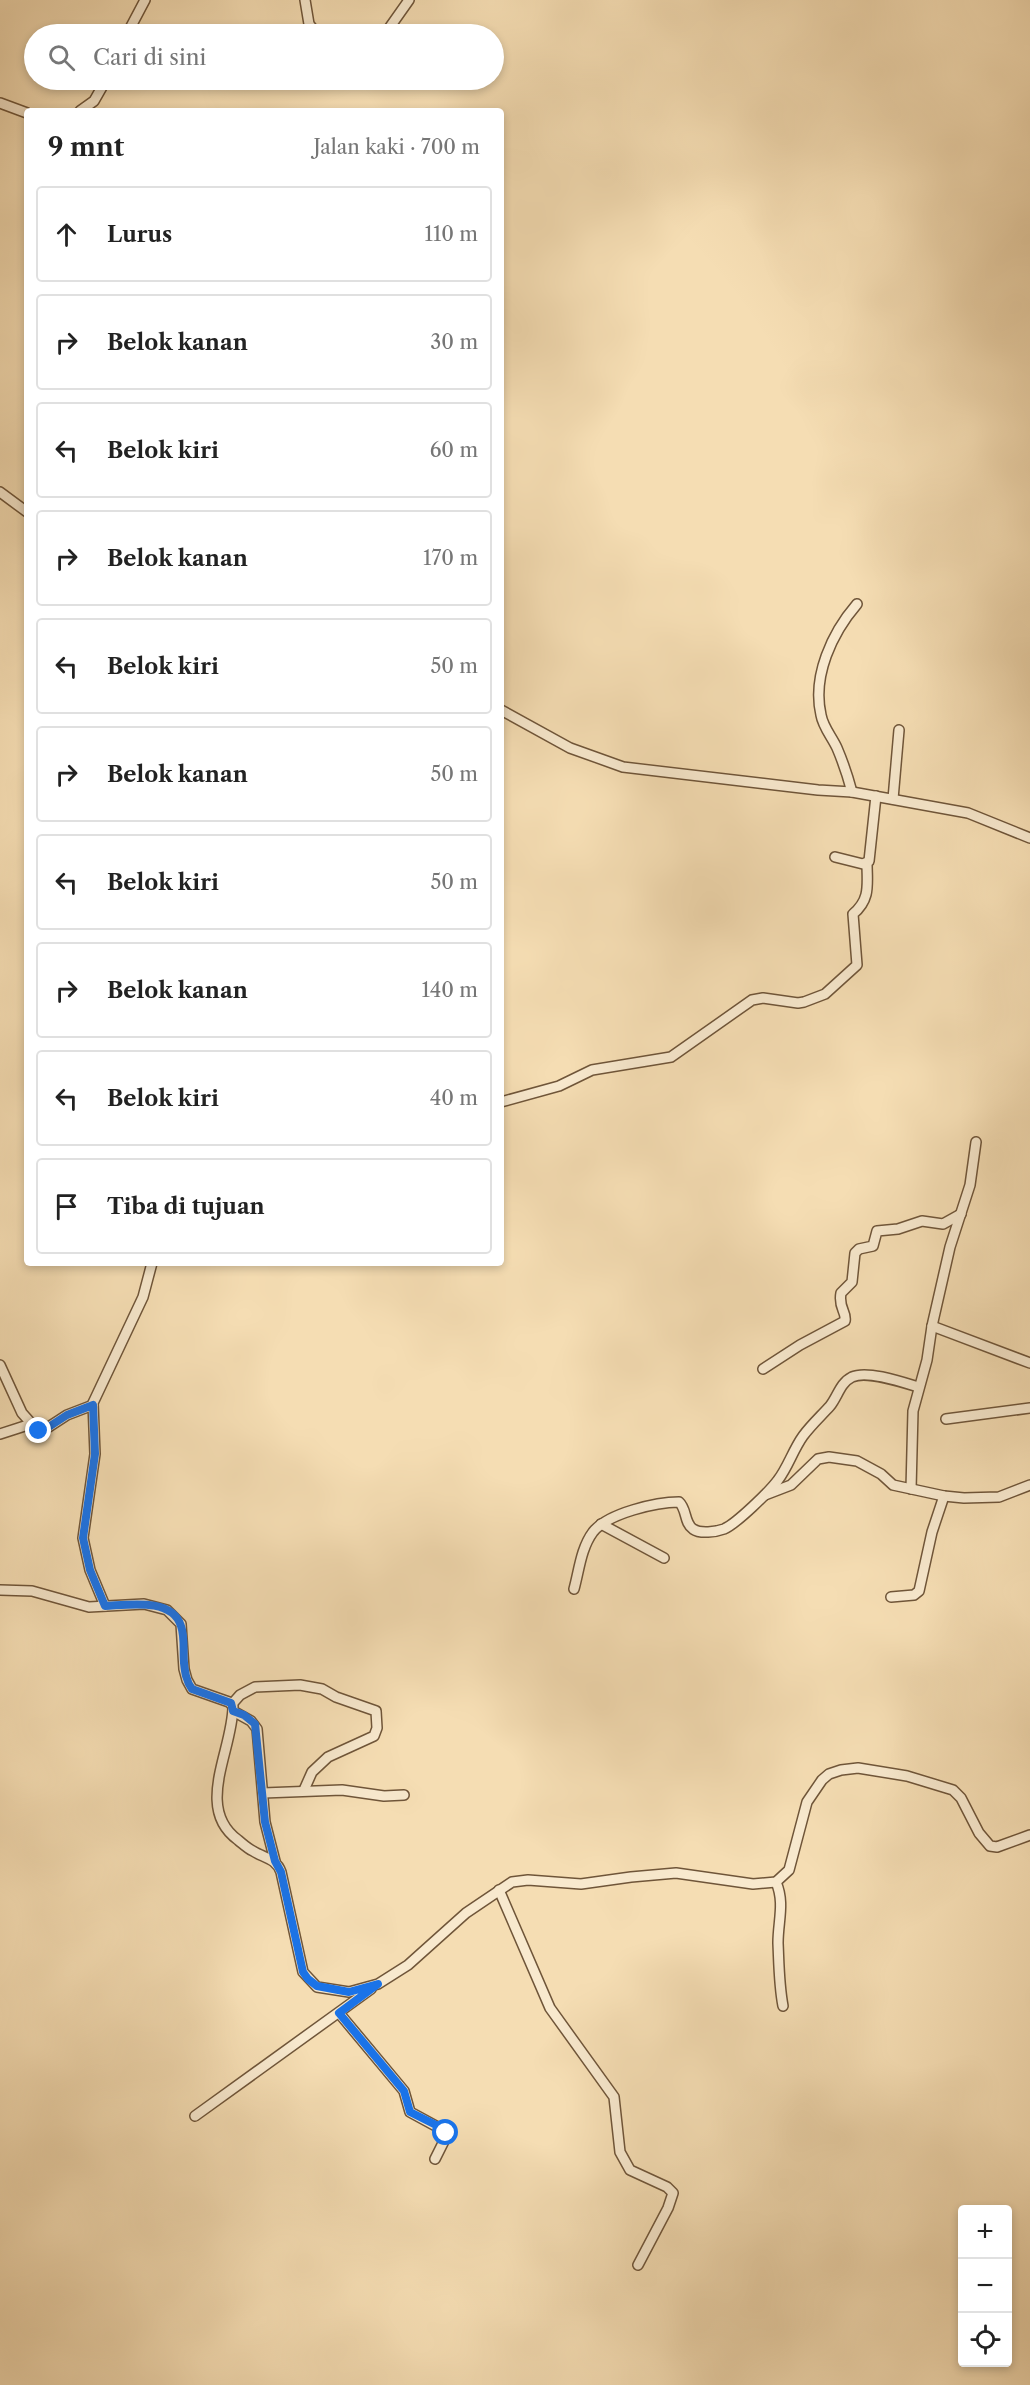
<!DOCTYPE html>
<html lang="id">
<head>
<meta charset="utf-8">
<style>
  :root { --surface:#fff; --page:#f6f6f6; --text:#222; --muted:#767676; --line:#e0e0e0 }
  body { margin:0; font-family:"Libre Caslon Text",serif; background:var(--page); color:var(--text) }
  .controls { position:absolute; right:18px; bottom:18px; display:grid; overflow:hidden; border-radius:6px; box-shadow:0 3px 9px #0003 }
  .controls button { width:54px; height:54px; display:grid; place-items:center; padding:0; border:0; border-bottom:2px solid var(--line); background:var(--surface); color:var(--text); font:30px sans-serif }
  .stop { position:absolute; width:18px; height:18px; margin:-14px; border:4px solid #1a73e8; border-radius:50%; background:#fff }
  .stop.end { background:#1a73e8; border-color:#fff; box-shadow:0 2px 6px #0008 }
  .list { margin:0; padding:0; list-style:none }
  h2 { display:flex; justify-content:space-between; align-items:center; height:78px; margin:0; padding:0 24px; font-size:26px }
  h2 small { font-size:20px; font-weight:400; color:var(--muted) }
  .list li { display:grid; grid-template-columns:39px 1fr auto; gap:18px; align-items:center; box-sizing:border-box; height:96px; margin:0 12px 12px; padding:0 12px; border:2px solid var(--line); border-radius:6px }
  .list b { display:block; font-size:22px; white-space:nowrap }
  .list em { font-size:20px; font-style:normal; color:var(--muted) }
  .icon { flex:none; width:33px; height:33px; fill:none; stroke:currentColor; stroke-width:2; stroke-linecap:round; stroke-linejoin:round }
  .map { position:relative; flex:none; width:1030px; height:2385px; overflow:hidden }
  .search { position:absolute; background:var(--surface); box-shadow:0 3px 9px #0003; left:24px; top:24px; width:480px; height:66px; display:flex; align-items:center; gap:15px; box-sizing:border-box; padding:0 21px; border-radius:33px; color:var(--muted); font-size:22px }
  .panel { position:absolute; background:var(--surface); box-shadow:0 3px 9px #0003; left:24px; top:108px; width:480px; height:1158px; border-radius:6px }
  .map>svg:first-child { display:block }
</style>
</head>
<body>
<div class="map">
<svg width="1030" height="2385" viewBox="0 0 1030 2385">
  <rect width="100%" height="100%" fill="#f5ddb3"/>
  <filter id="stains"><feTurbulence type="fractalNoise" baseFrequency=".00333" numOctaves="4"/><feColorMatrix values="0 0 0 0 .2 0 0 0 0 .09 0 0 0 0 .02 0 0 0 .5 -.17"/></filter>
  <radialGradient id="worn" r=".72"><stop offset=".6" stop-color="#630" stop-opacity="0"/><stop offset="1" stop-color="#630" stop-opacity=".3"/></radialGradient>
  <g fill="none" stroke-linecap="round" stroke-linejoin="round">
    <defs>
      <g id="street">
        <path d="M 305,0 L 309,24 L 317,34"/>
        <path d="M 127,34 L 145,0"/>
        <path d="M 385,34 L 409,0"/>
        <path d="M 0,103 L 27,113"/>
        <path d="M 80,111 L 94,101 L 106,80"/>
        <path d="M 0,492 L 27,512"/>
        <path d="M 501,710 L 570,748 L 623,767 L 818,790 L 852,792 L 968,813 L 1030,838"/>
        <path d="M 852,792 C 848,777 843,762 837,748 C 832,737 823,727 821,715 C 812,676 832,633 857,604"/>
        <path d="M 893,799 L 899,730"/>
        <path d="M 835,857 L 863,864 L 869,861 L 876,796"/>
        <path d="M 501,1102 L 559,1086 L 592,1070 L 671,1057 L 752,1000 L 763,998 L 798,1003 L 804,1002 L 825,994 L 857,965 L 853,914 C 871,899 867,884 867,863"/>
        <path d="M 932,1326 L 1030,1363"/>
        <path d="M 0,1365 L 22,1413 L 38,1431 L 44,1430 L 67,1415 L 93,1405"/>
        <path d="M 763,1369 L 800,1345 L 845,1321 C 847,1312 838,1308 841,1293 L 852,1282 L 855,1253 L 859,1249 L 873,1246 L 877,1231 L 898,1229 L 922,1221 L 943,1224 L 961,1214"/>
        <path d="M 946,1419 L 1030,1408"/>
        <path d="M 0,1434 L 31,1424"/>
        <path d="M 911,1489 L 913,1411 L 927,1360 L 932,1326 L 950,1247 L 970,1185 L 976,1142"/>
        <path d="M 765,1495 L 791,1485 L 818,1459 L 829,1457 L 857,1461 L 881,1474 L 893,1485 L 944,1496 L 964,1498 L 999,1497 L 1030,1485"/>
        <path d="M 601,1524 L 664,1558"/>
        <path d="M 574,1589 C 579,1571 581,1548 593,1532 C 608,1513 657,1502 679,1502 C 687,1509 684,1523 693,1529 C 700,1534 716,1532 724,1529 C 736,1524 770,1491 778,1480 C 788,1467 793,1450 803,1436 C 811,1425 821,1416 830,1406 C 838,1396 840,1383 852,1377 C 867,1370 902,1382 918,1387"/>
        <path d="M 0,1590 L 32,1591 L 89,1607 L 144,1604 L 167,1610 L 181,1624 L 184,1669 L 187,1680 L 192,1689 L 229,1702 L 233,1706 C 233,1750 194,1808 238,1840 C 243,1844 247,1848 253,1851 C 264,1858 276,1858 281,1872 L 303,1972 L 317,1987 L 349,1992 L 378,1984 L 408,1965 L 466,1913 L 512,1882 L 528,1880 L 581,1884 L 631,1877 L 676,1873 L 753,1884 L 776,1882 L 789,1870 L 807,1802 L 822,1780 L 829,1774 L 841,1770 L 858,1768 L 907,1776 L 953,1790 L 961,1798 L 979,1833 L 990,1846 L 997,1847 L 1030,1835"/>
        <path d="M 891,1597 L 914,1595 L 919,1591 L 932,1532 L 944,1496"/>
        <path d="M 105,1606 L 90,1570 L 83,1538 L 95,1454 L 93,1403 L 143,1297 L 152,1263"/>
        <path d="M 232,1704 L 240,1695 L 255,1687 L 300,1685 L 322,1689 L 336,1697 L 376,1711 L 377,1728 L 374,1736 L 328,1757 L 312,1772 L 304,1790"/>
        <path d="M 233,1711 L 251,1721 L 257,1729 L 265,1822 L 275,1861"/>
        <path d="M 263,1793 L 342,1790 L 384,1796 L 404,1795"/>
        <path d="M 776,1882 C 785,1903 778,1921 778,1943 C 779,1965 779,1985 783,2006"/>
        <path d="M 499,1890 L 550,2008 L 614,2097 L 620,2152 L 630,2170 L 667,2187 L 673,2193 L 668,2208 L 638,2265"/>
        <path d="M 339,2013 L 404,2091 L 410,2112 L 445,2131 L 446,2137 L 435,2159"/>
        <path d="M 195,2116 L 371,1989"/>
      </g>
    </defs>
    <!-- street casing -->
    <use href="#street" stroke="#6f5539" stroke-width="12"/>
    <!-- street -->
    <use href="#street" stroke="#f8e9ce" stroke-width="9"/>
  </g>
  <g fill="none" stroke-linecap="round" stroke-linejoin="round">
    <!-- route -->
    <path stroke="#1a73e8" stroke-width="8" d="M 39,1431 L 44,1430 L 67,1415 L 93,1405 L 95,1454 L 83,1538 L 90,1570 L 105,1606 C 128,1605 172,1597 181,1626 C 185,1637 183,1651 184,1663 C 185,1672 186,1681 192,1689 L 231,1703 L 233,1711 L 244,1715 L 255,1724 L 265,1822 L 275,1861 L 281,1872 L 303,1972 L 308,1979 L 317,1986 L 349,1992 L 378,1984 L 339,2013 L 404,2091 L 410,2112 L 440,2127 L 446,2133"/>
  </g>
  <rect width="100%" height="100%" filter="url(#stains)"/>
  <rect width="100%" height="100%" fill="url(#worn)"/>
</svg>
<div class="controls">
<button>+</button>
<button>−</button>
<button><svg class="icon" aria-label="locate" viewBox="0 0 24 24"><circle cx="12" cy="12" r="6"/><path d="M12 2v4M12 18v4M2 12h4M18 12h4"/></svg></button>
</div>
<div class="stop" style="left:446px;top:2133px"></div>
<div class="stop end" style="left:39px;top:1431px"></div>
<div class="search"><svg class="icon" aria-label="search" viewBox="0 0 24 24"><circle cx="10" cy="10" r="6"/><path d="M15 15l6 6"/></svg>Cari di sini</div>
<section class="panel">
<h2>9 mnt<small>Jalan kaki · 700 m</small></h2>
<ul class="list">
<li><svg class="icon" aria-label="ahead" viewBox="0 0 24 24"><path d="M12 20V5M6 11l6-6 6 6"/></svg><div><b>Lurus</b></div><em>110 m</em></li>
<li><svg class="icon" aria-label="right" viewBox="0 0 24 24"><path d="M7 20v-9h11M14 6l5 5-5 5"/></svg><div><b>Belok kanan</b></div><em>30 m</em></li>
<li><svg class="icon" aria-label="left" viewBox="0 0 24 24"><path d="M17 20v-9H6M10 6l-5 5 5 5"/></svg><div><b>Belok kiri</b></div><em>60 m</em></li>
<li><svg class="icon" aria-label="right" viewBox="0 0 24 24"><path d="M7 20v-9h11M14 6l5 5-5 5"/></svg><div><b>Belok kanan</b></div><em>170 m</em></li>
<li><svg class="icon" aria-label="left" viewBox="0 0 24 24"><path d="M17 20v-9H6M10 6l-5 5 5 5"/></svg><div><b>Belok kiri</b></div><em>50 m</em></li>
<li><svg class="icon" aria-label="right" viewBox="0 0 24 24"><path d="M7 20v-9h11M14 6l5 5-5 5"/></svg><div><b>Belok kanan</b></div><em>50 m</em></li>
<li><svg class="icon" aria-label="left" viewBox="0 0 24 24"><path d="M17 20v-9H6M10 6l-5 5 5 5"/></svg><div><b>Belok kiri</b></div><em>50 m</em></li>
<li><svg class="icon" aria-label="right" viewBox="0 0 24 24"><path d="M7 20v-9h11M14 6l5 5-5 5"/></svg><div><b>Belok kanan</b></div><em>140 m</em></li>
<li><svg class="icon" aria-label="left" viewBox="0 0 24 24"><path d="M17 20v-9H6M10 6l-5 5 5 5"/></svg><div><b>Belok kiri</b></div><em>40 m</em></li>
<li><svg class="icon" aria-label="arrive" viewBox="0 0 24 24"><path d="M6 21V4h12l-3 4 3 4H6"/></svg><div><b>Tiba di tujuan</b></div></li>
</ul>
</section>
</div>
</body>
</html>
